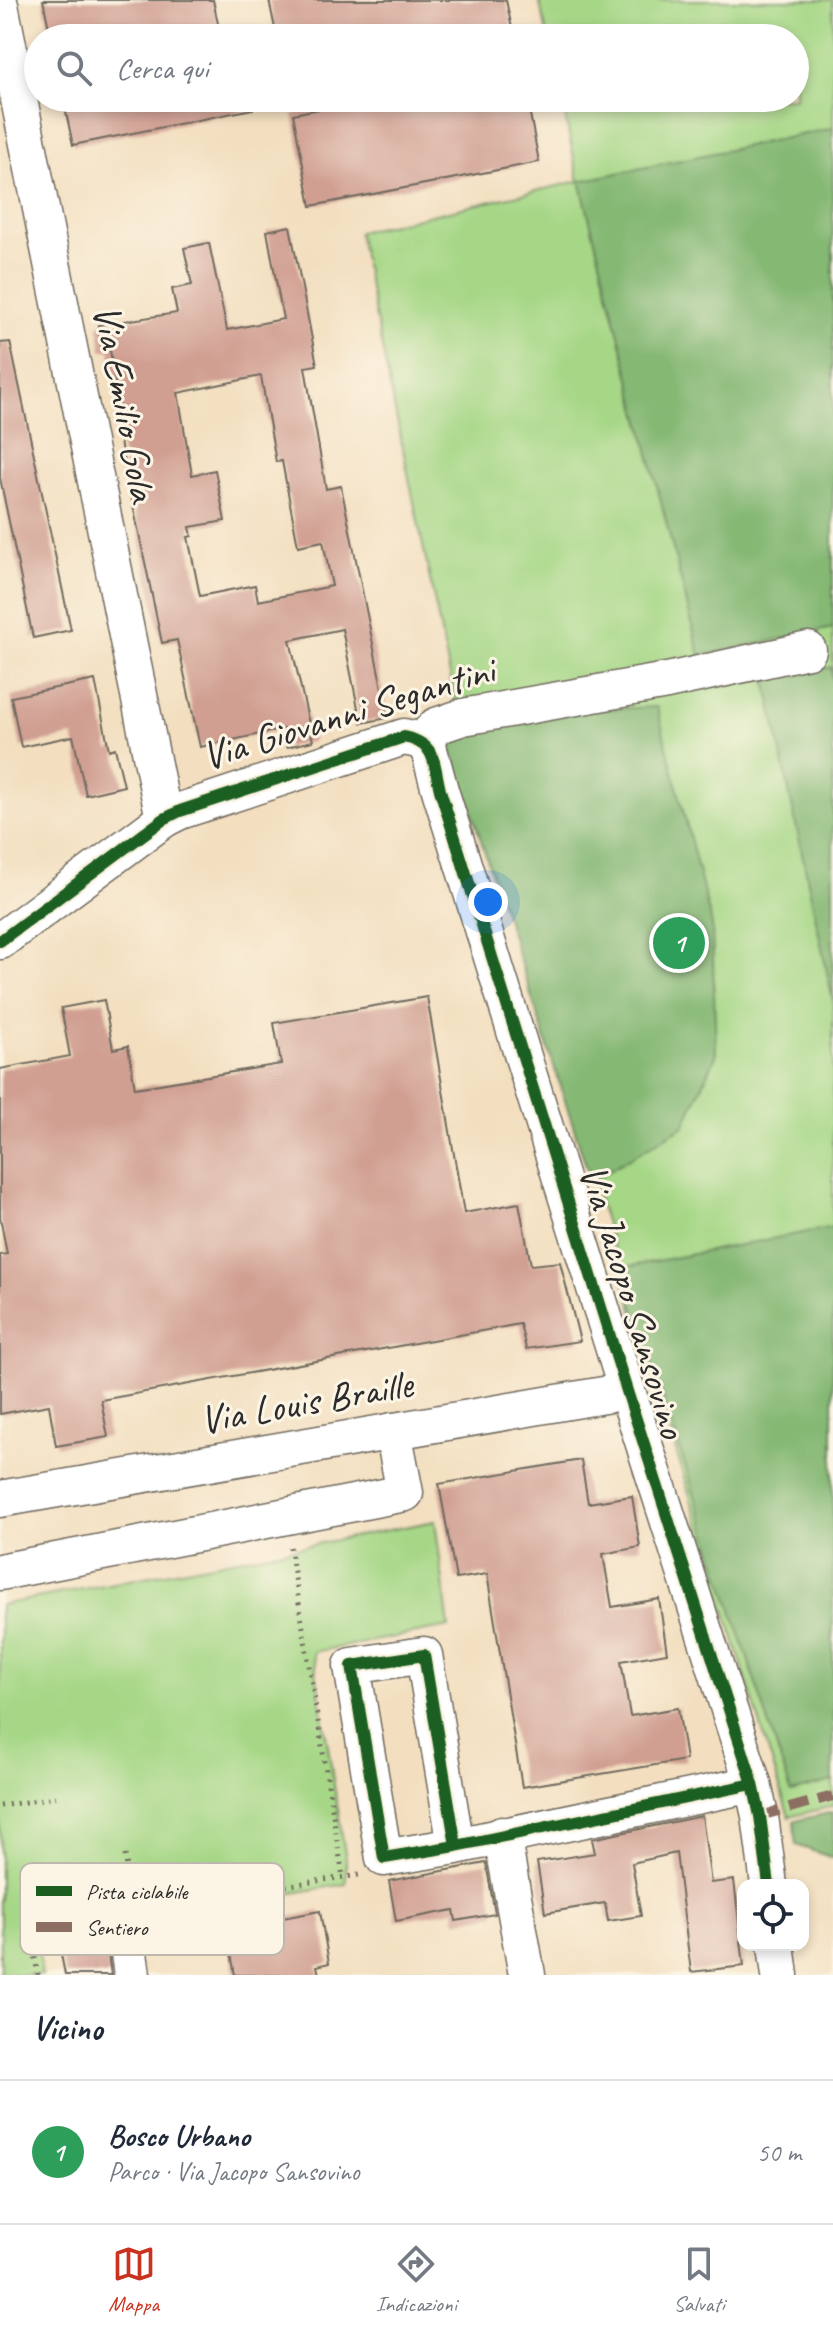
<!DOCTYPE html>
<html lang="it">
<head>
<meta charset="utf-8">
<style>
  :root { --surface:#fff; --page:#f2f2f3; --text:#1f2937; --muted:#747a83; --line:#e0e1e3; --accent:#c8321e }
  body { margin:0; font-family:Caveat,sans-serif; background:var(--page); color:var(--text) }
  .controls { position:absolute; right:24px; bottom:24px; display:grid; overflow:hidden; border-radius:16px; box-shadow:0 4px 12px #0003 }
  .controls button { width:72px; height:72px; display:grid; place-items:center; padding:0; border:0; border-bottom:2px solid var(--line); background:var(--surface); color:var(--text); font:40px sans-serif }
  .you { position:absolute; left:488px; top:902px; width:28px; height:28px; margin:-20px; border:6px solid #fff; border-radius:50%; background:#1a73e8; box-shadow:0 0 0 12px #1a73e833 }
  .badge { display:grid; place-items:center; width:52px; height:52px; border-radius:50%; background:var(--accent); color:#fff; font-size:26px; font-weight:700 }
  .pin { position:absolute; translate:-50% -50%; border:4px solid #fff; box-shadow:0 2px 8px #0006 }
  .list { margin:0; padding:0; list-style:none }
  h2 { display:flex; justify-content:space-between; align-items:center; height:104px; margin:0; padding:0 32px; font-size:34px }
  h2 small { font-size:26px; font-weight:400; color:var(--muted) }
  .list li { display:grid; grid-template-columns:52px 1fr auto; gap:24px; align-items:center; box-sizing:border-box; height:144px; padding:0 32px; border-top:2px solid var(--line) }
  .list b { display:block; font-size:30px; white-space:nowrap }
  .list p { margin:0; font-size:26px; white-space:nowrap; color:var(--muted) }
  .list em { font-size:26px; font-style:normal; color:var(--muted) }
  .icon { flex:none; width:44px; height:44px; fill:none; stroke:currentColor; stroke-width:2; stroke-linecap:round; stroke-linejoin:round }
  .map { position:relative; flex:none; width:833px; height:1975px; overflow:hidden }
  .search { position:absolute; background:var(--surface); box-shadow:0 4px 12px #0003; left:24px; right:24px; top:24px; height:88px; display:flex; align-items:center; gap:20px; box-sizing:border-box; padding:0 28px; border-radius:44px; color:var(--muted); font-size:30px }
  .sheet { height:248px; background:var(--surface) }
  nav { display:flex; justify-content:space-around; align-items:center; box-sizing:border-box; height:112px; border-top:2px solid var(--line); background:var(--surface); font-size:22px; color:var(--muted) }
  nav a { display:grid; justify-items:center; gap:4px }
  nav .on { color:var(--accent) }
  .map>svg:first-child { display:block }
</style>
</head>
<body>
<div class="map">
<svg width="833" height="1975" viewBox="0 0 833 1975">
  <rect width="100%" height="100%" fill="#fcf5e5"/>
  <filter id="ink" filterUnits="userSpaceOnUse"><feTurbulence type="fractalNoise" baseFrequency=".0125" numOctaves="2"/><feDisplacementMap in="SourceGraphic" scale="16" xChannelSelector="R" yChannelSelector="G"/><feConvolveMatrix kernelMatrix="1 2 1 2 8 2 1 2 1" color-interpolation-filters="sRGB"/></filter>
  <filter id="wash" filterUnits="userSpaceOnUse"><feTurbulence type="fractalNoise" baseFrequency=".006" numOctaves="4" result="noise"/><feDisplacementMap in="SourceGraphic" scale="32" xChannelSelector="R" yChannelSelector="G"/><feGaussianBlur stdDeviation="1.8" result="paint"/><feColorMatrix in="noise" values="0 0 0 0 0 0 0 0 0 0 0 0 0 0 0 0 0 1.4 0 .05"/><feComposite in="paint" operator="in"/></filter>
  <g filter="url(#wash)">
    <rect width="100%" height="100%" fill="#f3dfc0"/>
    <!-- green -->
    <g fill="#a6d786" stroke="#688158" stroke-width="2">
      <path d="M 539,0 L 833,0 L 833,1806 L 789,1817 L 593,1182 L 456,705 L 358,232 L 579,181 L 561,98 L 795,98 L 795,38 L 548,38 Z"/>
      <path d="M 435,1521 L 449,1627 L 313,1652 L 346,1860 L 346,1884 L 36,1936 L 42,1975 L 0,1975 L 0,1605 Z"/>
    </g>
    <!-- forest -->
    <g fill="#84b873" stroke="#58724f" stroke-width="2">
      <path d="M 833,128 L 833,628 L 700,656 L 580,181 Z"/>
      <path d="M 831,667 L 833,682 L 833,1001 L 766,681 Z"/>
      <path d="M 657,707 L 712,925 L 716,1056 L 684,1126 L 591,1181 L 446,732 L 534,712 Z"/>
      <path d="M 833,1227 L 833,1781 L 791,1792 L 621,1268 Z"/>
      <path d="M 833,1812 L 833,1858 L 796,1845 L 794,1821 Z"/>
    </g>
    <g id="blocks">
      <!-- building -->
      <g fill="#d09f92" fill-rule="evenodd">
        <path d="M 43,0 L 213,0 L 221,38 L 51,38 Z"/>
        <path d="M 269,0 L 506,0 L 514,38 L 277,38 Z"/>
        <path d="M 63,98 L 252,98 L 253,109 L 73,145 Z"/>
        <path d="M 375,98 L 527,98 L 539,162 L 311,206 L 293,114 Z"/>
        <path d="M 290,226 L 317,365 L 305,367 L 326,489 L 341,486 L 388,718 L 361,723 L 342,629 L 290,640 L 313,741 L 287,747 L 283,729 L 200,747 L 177,640 L 162,643 L 122,453 L 114,405 L 119,404 L 110,350 L 102,351 L 98,325 L 177,313 L 172,289 L 192,285 L 184,248 L 209,243 L 227,330 L 283,319 L 267,231 ZM 261,376 L 276,462 L 282,461 L 298,546 L 323,541 L 332,586 L 258,601 L 255,585 L 200,596 L 188,537 L 192,536 L 190,527 L 225,521 L 215,470 L 192,475 L 178,393 Z"/>
        <path d="M 10,342 L 71,630 L 33,638 L 0,478 L 0,343 Z"/>
        <path d="M 95,680 L 109,750 L 115,748 L 124,786 L 86,795 L 73,736 L 21,747 L 11,697 Z"/>
        <path d="M 427,997 L 464,1213 L 519,1203 L 531,1265 L 560,1262 L 580,1341 L 526,1349 L 520,1324 L 101,1400 L 108,1437 L 56,1446 L 49,1405 L 0,1414 L 0,1255 L 7,1254 L 0,1217 L 0,1069 L 70,1056 L 61,1008 L 104,1000 L 113,1049 L 128,1046 L 135,1088 L 281,1064 L 274,1023 Z"/>
        <path d="M 581,1460 L 588,1503 L 632,1496 L 640,1547 L 603,1554 L 612,1607 L 659,1599 L 667,1653 L 621,1661 L 630,1716 L 678,1708 L 686,1760 L 522,1787 L 487,1574 L 456,1579 L 439,1484 Z"/>
        <path d="M 702,1816 L 711,1883 L 734,1880 L 744,1966 L 691,1972 L 676,1853 L 632,1863 L 641,1916 L 608,1921 L 605,1903 L 545,1913 L 537,1862 L 595,1853 L 592,1839 Z"/>
        <path d="M 486,1863 L 495,1914 L 456,1921 L 454,1910 L 396,1921 L 389,1881 Z"/>
        <path d="M 320,1911 L 329,1963 L 317,1966 L 319,1975 L 235,1975 L 228,1938 L 274,1930 L 272,1920 Z"/>
        <path d="M 107,1946 L 111,1975 L 65,1975 L 61,1954 Z"/>
      </g>
    </g>
  </g>
  <g filter="url(#ink)">
    <use href="#blocks" fill-opacity="0" stroke="#716a5f" stroke-width="2"/>
    <g fill="none" stroke-linecap="round" stroke-linejoin="round">
      <defs>
        <g id="minor">
          <path d="M 0,5 L 164,819"/>
          <path d="M 422,741 L 429,750 L 440,790 L 627,1391 L 753,1784 L 760,1816 L 769,1885"/>
          <path d="M 422,741 L 436,726 L 463,717 L 667,681 L 808,650"/>
          <path d="M 0,941 L 164,819 L 180,811 L 404,737 L 422,741"/>
          <path d="M 0,1499 L 627,1391"/>
          <path d="M 0,1572 L 405,1493 L 393,1431"/>
          <path d="M 502,1835 L 527,1975"/>
          <path d="M 456,1846 L 424,1655 L 352,1666 L 384,1858 L 456,1846 L 753,1784"/>
          <path d="M 776,1945 L 780,1975"/>
          <path d="M 128,1946 L 132,1975"/>
        </g>
      </defs>
      <!-- minor casing -->
      <use href="#minor" stroke="#716a5f" stroke-width="39"/>
      <!-- path -->
      <g stroke="#716a5f" stroke-width="5" stroke-dasharray="2 6" stroke-linecap="butt">
        <path d="M 290,1547 L 343,1877"/>
        <path d="M 0,1806 L 56,1797"/>
        <path d="M 125,1855 L 134,1907"/>
        <path d="M 38,1975 L 29,1923 L 359,1875"/>
      </g>
      <!-- minor -->
      <use href="#minor" stroke="#fff" stroke-width="36"/>
      <!-- quiet -->
      <path stroke="#8d6e63" stroke-width="10" stroke-dasharray="20 10" stroke-linecap="butt" d="M 760,1816 L 833,1796"/>
      <defs>
        <g id="cycleway">
          <path d="M 0,941 L 164,819 L 180,811 L 404,737 C 437,744 433,762 440,790 L 627,1391 L 753,1784 L 760,1816 L 769,1885"/>
          <path d="M 456,1846 L 424,1655 L 352,1666 L 384,1858 L 456,1846 L 753,1784"/>
        </g>
      </defs>
      <!-- cycleway casing -->
      <use href="#cycleway" stroke="#fcf5e5" stroke-width="17"/>
      <!-- cycleway -->
      <use href="#cycleway" stroke="#1b5e20" stroke-width="12"/>
    </g>
  </g>
  <g text-anchor="middle" dominant-baseline="central" stroke-width="6" stroke-linejoin="round" paint-order="stroke">
    <!-- street labels -->
    <g font-size="40" fill="#2b2b2b" stroke="#fcf5e5">
      <text transform="translate(125 403) rotate(79)">Via Emilio Gola</text>
      <text transform="translate(348 713) rotate(-17)">Via Giovanni Segantini</text>
      <text transform="translate(633 1301) rotate(73)">Via Jacopo Sansovino</text>
      <text transform="translate(306 1402) rotate(-10)">Via Louis Braille</text>
    </g>
  </g>
  <!-- legend -->
  <rect x="20" y="1863" width="264" height="92" rx="12" fill="#fcf5e5" stroke="#bdb8ad" stroke-width="2"/>
  <rect x="36" y="1886" width="36" height="10" fill="#1b5e20"/>
  <rect x="36" y="1922" width="36" height="10" fill="#8d6e63"/>
  <g font-size="22" fill="#2b2b2b">
    <text x="86" y="1899">Pista ciclabile</text>
    <text x="86" y="1935">Sentiero</text>
  </g>
</svg>
<div class="controls">
<button><svg class="icon" aria-label="locate" viewBox="0 0 24 24"><circle cx="12" cy="12" r="6"/><path d="M12 2v4M12 18v4M2 12h4M18 12h4"/></svg></button>
</div>
<div class="you"></div>
<div class="pin badge" style="left:679px;top:943px;background:#2e9e5b">1</div>
<div class="search"><svg class="icon" aria-label="search" viewBox="0 0 24 24"><circle cx="10" cy="10" r="6"/><path d="M15 15l6 6"/></svg>Cerca qui</div>
</div>
<section class="sheet">
<h2>Vicino<small></small></h2>
<ul class="list">
<li><span class="badge" style="background:#2e9e5b">1</span><div><b>Bosco Urbano</b><p>Parco · Via Jacopo Sansovino</p></div><em>50 m</em></li>
</ul>
</section>
<nav>
<a class="on"><svg class="icon" aria-label="map" viewBox="0 0 24 24"><path d="M3 6l6-2 6 2 6-2v14l-6 2-6-2-6 2zM9 4v14M15 6v14"/></svg>Mappa</a>
<a><svg class="icon" aria-label="directions" viewBox="0 0 24 24"><path d="M12 3l9 9-9 9-9-9zM9 14v-3h6M13 9l2 2-2 2"/></svg>Indicazioni</a>
<a><svg class="icon" aria-label="saved" viewBox="0 0 24 24"><path d="M7 4h10v16l-5-4-5 4z"/></svg>Salvati</a>
</nav>
</body>
</html>
